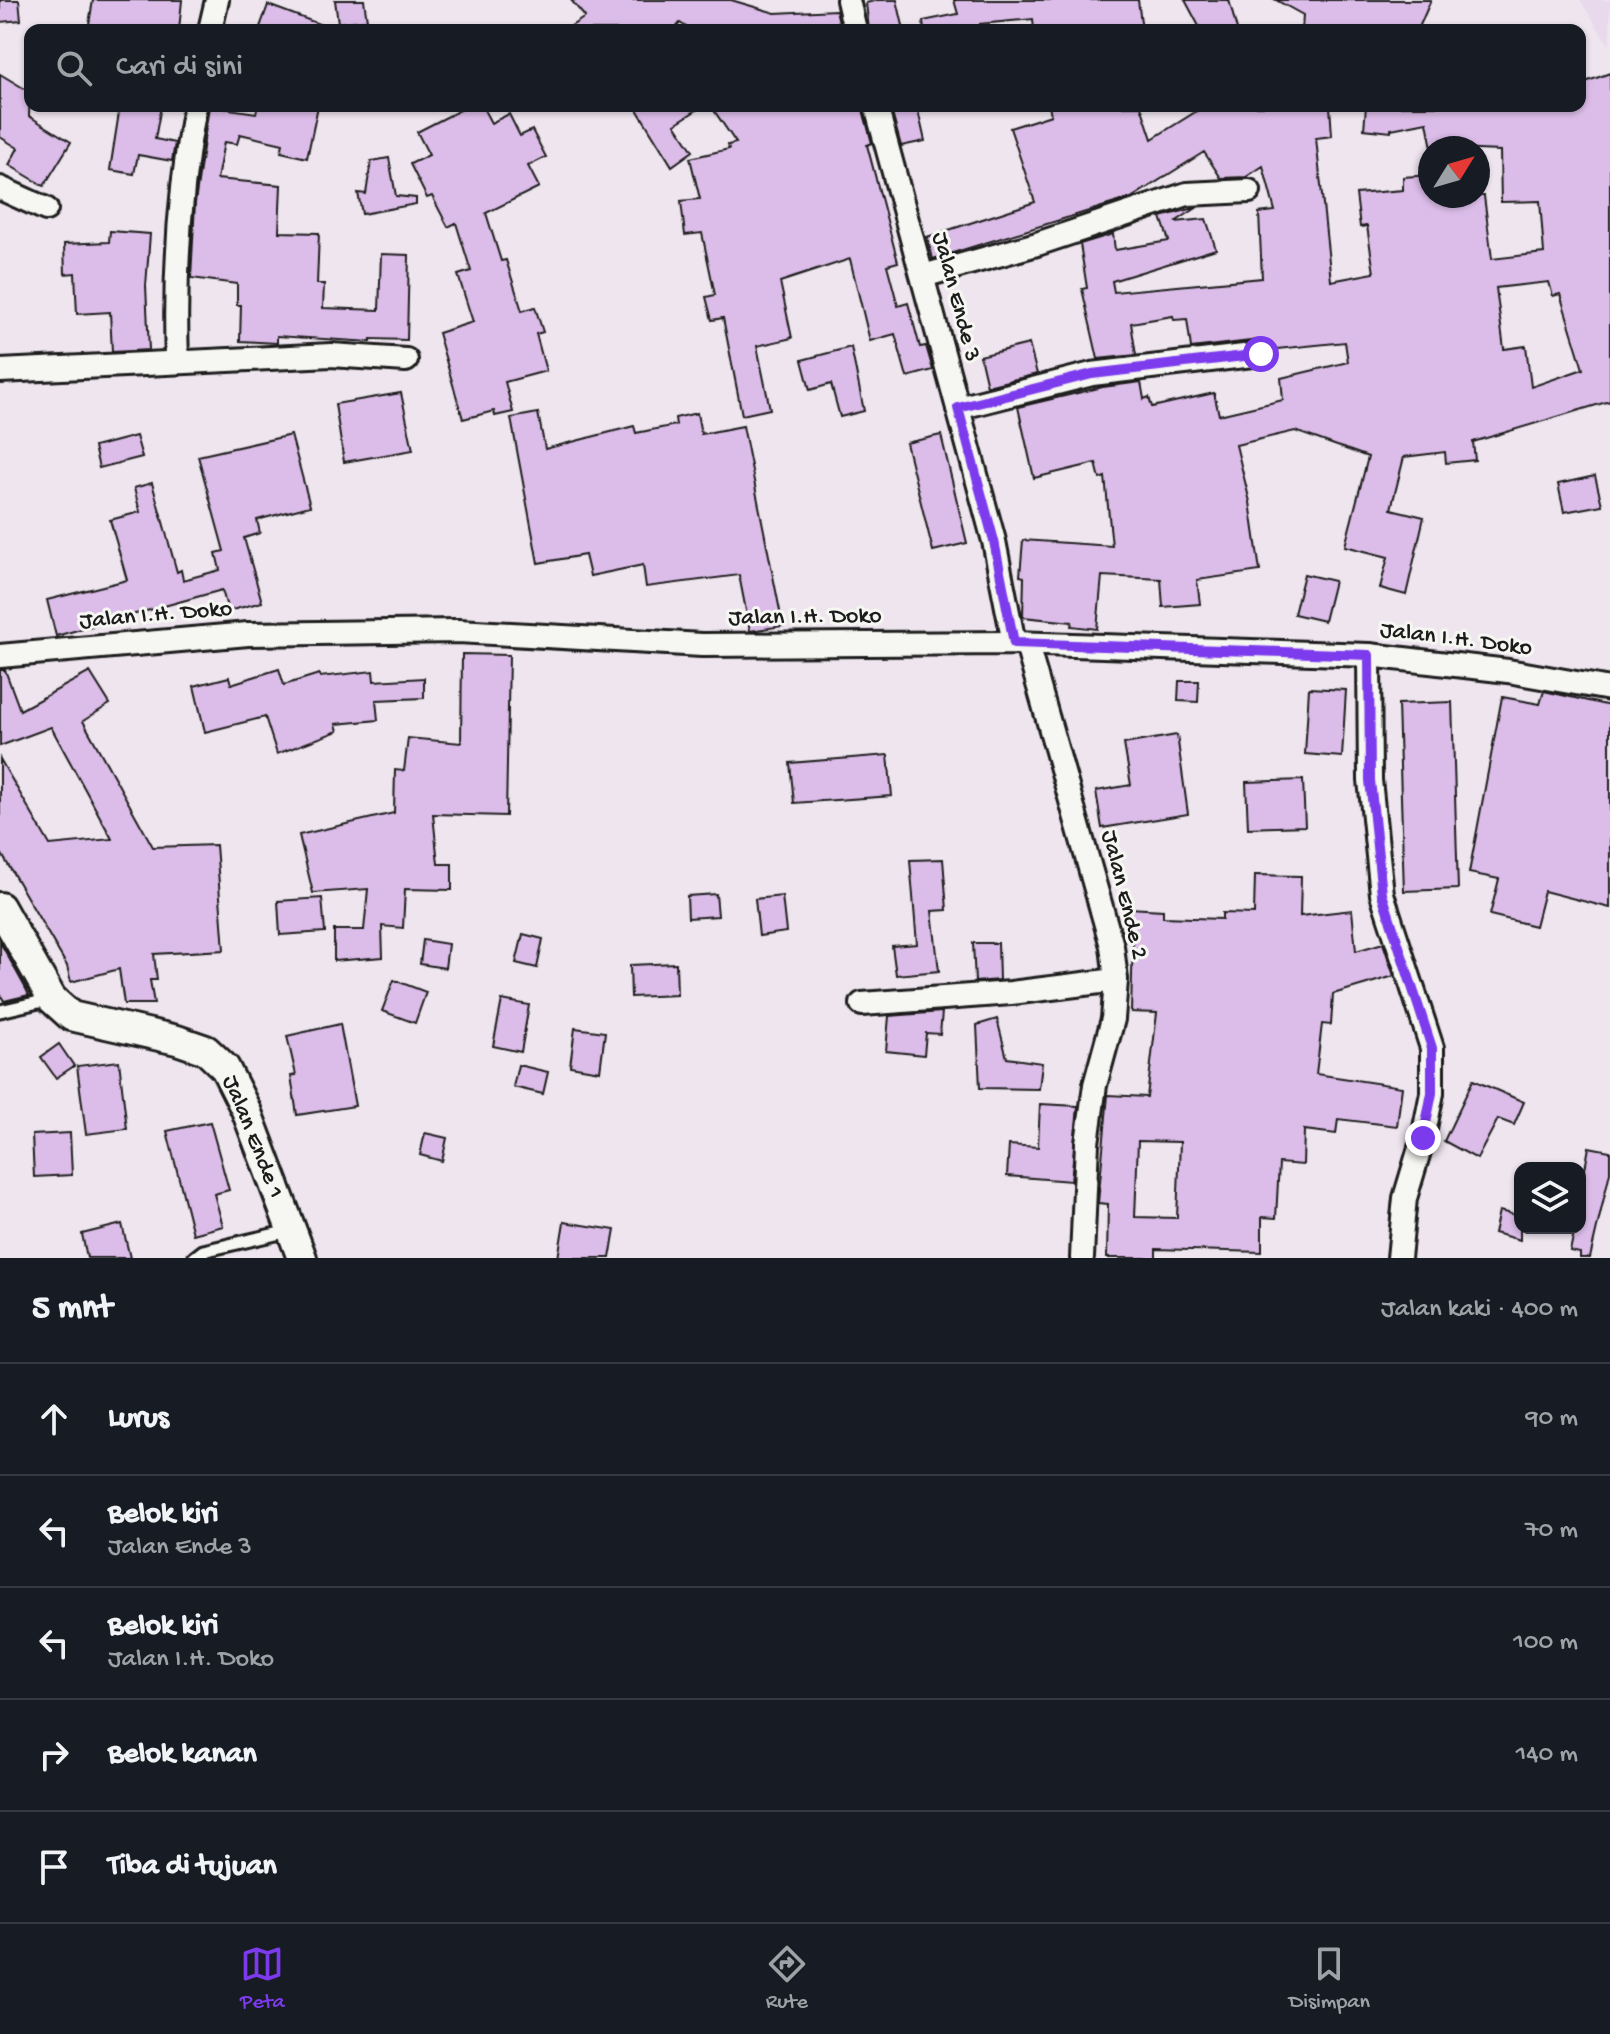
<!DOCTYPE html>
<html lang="id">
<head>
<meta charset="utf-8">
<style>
  :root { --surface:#171b24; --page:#20242c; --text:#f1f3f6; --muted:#9ea1a6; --line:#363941; --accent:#7c3aed }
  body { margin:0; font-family:"Gochi Hand",sans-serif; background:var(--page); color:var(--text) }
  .controls { position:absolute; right:24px; bottom:24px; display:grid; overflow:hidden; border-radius:16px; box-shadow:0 2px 6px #0004 }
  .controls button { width:72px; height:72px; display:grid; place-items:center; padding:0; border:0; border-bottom:2px solid var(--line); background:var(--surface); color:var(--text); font:40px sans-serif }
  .compass { position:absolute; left:1418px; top:136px; width:72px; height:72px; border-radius:50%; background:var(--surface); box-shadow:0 2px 6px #0004; rotate:53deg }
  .stop { position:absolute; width:24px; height:24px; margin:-18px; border:6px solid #7c3aed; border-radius:50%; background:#fff }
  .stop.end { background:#7c3aed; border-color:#fff; box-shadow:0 2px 8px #0008 }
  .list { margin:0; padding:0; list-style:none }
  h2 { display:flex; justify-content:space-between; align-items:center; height:104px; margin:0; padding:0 32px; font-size:34px }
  h2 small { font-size:26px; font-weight:400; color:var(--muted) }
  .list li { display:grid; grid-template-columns:52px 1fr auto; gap:24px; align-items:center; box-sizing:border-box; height:112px; padding:0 32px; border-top:2px solid var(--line) }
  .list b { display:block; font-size:30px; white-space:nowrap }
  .list p { margin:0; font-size:26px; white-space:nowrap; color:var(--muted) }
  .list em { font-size:26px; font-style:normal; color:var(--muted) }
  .icon { flex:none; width:44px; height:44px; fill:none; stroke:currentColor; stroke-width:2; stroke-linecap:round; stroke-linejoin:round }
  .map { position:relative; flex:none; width:1610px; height:1258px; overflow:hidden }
  .search { position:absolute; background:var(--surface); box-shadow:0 2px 6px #0004; left:24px; right:24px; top:24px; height:88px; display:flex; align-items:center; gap:20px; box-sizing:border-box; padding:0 28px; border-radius:16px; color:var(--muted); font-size:30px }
  .sheet { height:664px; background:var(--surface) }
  nav { display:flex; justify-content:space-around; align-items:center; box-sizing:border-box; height:112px; border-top:2px solid var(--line); background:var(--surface); font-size:22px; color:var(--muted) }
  nav a { display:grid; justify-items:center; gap:4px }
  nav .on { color:var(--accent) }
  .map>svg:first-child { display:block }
</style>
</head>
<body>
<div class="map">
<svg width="1610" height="1258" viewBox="0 0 1610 1258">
  <rect width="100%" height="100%" fill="#eee5ef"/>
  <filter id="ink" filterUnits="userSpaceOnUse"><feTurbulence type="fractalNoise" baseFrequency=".0125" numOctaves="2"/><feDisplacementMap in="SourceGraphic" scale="16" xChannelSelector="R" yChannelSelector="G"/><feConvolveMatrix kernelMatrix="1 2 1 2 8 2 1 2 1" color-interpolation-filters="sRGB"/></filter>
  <g filter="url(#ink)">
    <!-- built -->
    <path fill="#e9d9ed" d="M 1580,0 L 1610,0 L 1610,45 L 1607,42 Z"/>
    <!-- building -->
    <g fill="#dcbde9" stroke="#1c1c1c" stroke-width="2" fill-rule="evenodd">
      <path d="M 0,0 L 19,0 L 21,20 L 0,22 Z"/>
      <path d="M 93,0 L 182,0 L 179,30 L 88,30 Z"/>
      <path d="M 335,0 L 364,0 L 367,20 L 338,23 Z"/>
      <path d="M 571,0 L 731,0 L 775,13 L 836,10 L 841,30 L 691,30 L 680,23 L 674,30 L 565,30 L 585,17 Z"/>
      <path d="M 878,0 L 897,0 L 904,30 L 869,30 L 866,3 Z"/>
      <path d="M 954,0 L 1138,0 L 1142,30 L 1034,30 L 1033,19 L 980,24 L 981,30 L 924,30 L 923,21 L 958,14 Z"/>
      <path d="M 1185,0 L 1229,0 L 1237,30 L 1201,30 Z"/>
      <path d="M 1276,0 L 1431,0 L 1418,30 L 1302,30 L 1303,15 Z"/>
      <path d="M 268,5 L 330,28 L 329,30 L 259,30 Z"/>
      <path d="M 1610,73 L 1610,401 L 1473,442 L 1475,460 L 1446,463 L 1445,452 L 1404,457 L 1391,509 L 1424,517 L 1406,595 L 1380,588 L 1388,557 L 1345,546 L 1368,457 L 1295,431 L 1236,445 L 1250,502 L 1260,571 L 1197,580 L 1200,604 L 1163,607 L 1161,579 L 1102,576 L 1097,629 L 1071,626 L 1072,622 L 1023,617 L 1024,577 L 1020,576 L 1023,540 L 1112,546 L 1105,477 L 1100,479 L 1096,463 L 1034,478 L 1018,407 L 1103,387 L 1141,382 L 1144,399 L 1149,397 L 1152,407 L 1214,393 L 1219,415 L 1283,400 L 1281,378 L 1348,362 L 1345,342 L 1277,349 L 1259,340 L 1191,348 L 1187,319 L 1174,320 L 1173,316 L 1131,323 L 1136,355 L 1098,359 L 1082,289 L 1087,288 L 1080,244 L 1113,234 L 1115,250 L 1169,241 L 1161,217 L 1198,207 L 1175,222 L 1206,219 L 1216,249 L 1112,281 L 1114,292 L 1262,278 L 1259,213 L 1275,211 L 1263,166 L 1246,177 L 1221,178 L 1204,152 L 1131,198 L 933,259 L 927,237 L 1035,202 L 1010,128 L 1051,115 L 1049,106 L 1141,106 L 1152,139 L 1205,106 L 1330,106 L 1332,136 L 1316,138 L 1331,281 L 1374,273 L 1367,226 L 1360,227 L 1356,194 L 1403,190 L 1403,177 L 1430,175 L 1430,196 L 1484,196 L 1492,259 L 1544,253 L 1540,201 L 1501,202 L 1500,151 L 1432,148 L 1427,122 L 1391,129 L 1391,132 L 1364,129 L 1366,106 L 1580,106 L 1580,84 ZM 1549,282 L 1553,296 L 1560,294 L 1583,369 L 1531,387 L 1526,346 L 1504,349 L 1496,288 Z"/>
      <path d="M 0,74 L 30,92 L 29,116 L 71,142 L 44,186 L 9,165 L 18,148 L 0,137 Z"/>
      <path d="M 120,106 L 161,106 L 155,139 L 175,143 L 172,161 L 138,155 L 134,174 L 110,170 Z"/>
      <path d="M 209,106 L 256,113 L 258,106 L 318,106 L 307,158 L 281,152 L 283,144 L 240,134 L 237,144 L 224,142 L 217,179 L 281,185 L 279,232 L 319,233 L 317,284 L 324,284 L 323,308 L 379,310 L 381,254 L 409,255 L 407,340 L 371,339 L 371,342 L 277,336 L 277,343 L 240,341 L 241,305 L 237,305 L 237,284 L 191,278 L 195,203 Z"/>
      <path d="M 468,106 L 482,106 L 491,123 L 509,114 L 520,136 L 532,130 L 546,157 L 528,166 L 539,187 L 486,213 L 501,261 L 506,260 L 522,311 L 535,307 L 543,332 L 536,334 L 546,371 L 505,382 L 513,412 L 495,416 L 494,411 L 463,419 L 438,333 L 473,322 L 458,275 L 471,271 L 456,223 L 448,227 L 432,196 L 427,198 L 410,164 L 429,155 L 417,132 Z"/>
      <path d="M 635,106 L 703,106 L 675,124 L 693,151 L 672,166 Z"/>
      <path d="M 711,106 L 862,106 L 872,143 L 867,145 L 898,262 L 887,265 L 898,306 L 908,303 L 920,347 L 926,346 L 933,370 L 907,377 L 895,334 L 870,341 L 850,259 L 780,282 L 792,338 L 757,346 L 770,409 L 742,415 L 723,318 L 712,320 L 706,297 L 715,295 L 702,233 L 685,235 L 681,201 L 700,199 L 690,158 L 729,149 L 728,145 L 736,143 Z"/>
      <path d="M 890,106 L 917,106 L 925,141 L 901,146 Z"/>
      <path d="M 389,158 L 396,196 L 416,198 L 416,204 L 362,214 L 358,193 L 366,194 L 371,161 Z"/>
      <path d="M 110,231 L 150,234 L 146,286 L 149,350 L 112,352 L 110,312 L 77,314 L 75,273 L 65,274 L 64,244 L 109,242 Z"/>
      <path d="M 1029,344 L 1037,374 L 987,386 L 980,356 Z"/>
      <path d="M 851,347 L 864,411 L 840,417 L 831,384 L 810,390 L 802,360 Z"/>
      <path d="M 401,393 L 413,450 L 344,462 L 335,404 Z"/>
      <path d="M 538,413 L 545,449 L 634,426 L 636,433 L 676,425 L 675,418 L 697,413 L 701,434 L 743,426 L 783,626 L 750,631 L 739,575 L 646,587 L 643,565 L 590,576 L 585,555 L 538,563 L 511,418 Z"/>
      <path d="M 291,435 L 310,506 L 257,520 L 260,533 L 244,538 L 262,602 L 228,611 L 222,590 L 56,636 L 47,600 L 127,580 L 110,520 L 140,512 L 134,488 L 152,483 L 177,572 L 181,570 L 183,580 L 220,570 L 216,553 L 224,551 L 198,456 Z"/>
      <path d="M 941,435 L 967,543 L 933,551 L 906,443 Z"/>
      <path d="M 136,436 L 142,457 L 99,468 L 94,447 Z"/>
      <path d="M 1595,476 L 1602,505 L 1564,512 L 1558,484 Z"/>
      <path d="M 1304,574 L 1334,581 L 1324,621 L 1294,614 Z"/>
      <path d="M 462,654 L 509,655 L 506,816 L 433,814 L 438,864 L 452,864 L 452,890 L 405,889 L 403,928 L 382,926 L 383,957 L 334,961 L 334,930 L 364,930 L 368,889 L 313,893 L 299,835 L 394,813 L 395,770 L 404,771 L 408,738 L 461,743 Z"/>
      <path d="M 279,669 L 284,685 L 319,674 L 320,677 L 373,671 L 374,681 L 424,678 L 424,698 L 376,700 L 378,720 L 336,724 L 338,731 L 277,754 L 265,717 L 205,732 L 194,686 L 229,677 L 231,684 Z"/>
      <path d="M 0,670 L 5,670 L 20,710 L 90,672 L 110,704 L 83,721 L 153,847 L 216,845 L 224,950 L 154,954 L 157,980 L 150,980 L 154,1004 L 124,1004 L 119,969 L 71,982 L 67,966 L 0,851 L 0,759 L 50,845 L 112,839 L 51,727 L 0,746 Z"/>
      <path d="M 1179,681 L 1199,681 L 1198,702 L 1178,701 Z"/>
      <path d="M 1309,688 L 1346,690 L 1342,757 L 1305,754 Z"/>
      <path d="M 1544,691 L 1610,706 L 1610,908 L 1544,891 L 1535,926 L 1490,915 L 1499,879 L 1469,873 L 1502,697 L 1540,704 Z"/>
      <path d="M 1452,702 L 1458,889 L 1404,891 L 1398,704 Z"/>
      <path d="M 1177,735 L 1188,814 L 1102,828 L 1096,791 L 1131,785 L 1124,744 Z"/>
      <path d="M 888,755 L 892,796 L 794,803 L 790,763 Z"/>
      <path d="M 1303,780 L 1305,826 L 1248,828 L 1246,782 Z"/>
      <path d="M 943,859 L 947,910 L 932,911 L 939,971 L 896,975 L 892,946 L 917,944 L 910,860 Z"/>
      <path d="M 1255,875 L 1301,876 L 1300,916 L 1352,910 L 1356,951 L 1383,943 L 1394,976 L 1333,994 L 1331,1025 L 1322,1024 L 1316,1074 L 1402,1087 L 1397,1126 L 1338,1119 L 1336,1134 L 1304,1130 L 1303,1165 L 1279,1163 L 1276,1218 L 1262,1217 L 1262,1252 L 1156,1249 L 1156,1258 L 1107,1258 L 1108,1204 L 1098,1203 L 1108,1095 L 1147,1097 L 1157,1013 L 1131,1012 L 1133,938 L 1128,938 L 1129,908 L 1163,910 L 1163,917 L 1222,919 L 1222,913 L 1254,914 ZM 1138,1141 L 1180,1142 L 1177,1218 L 1135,1217 Z"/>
      <path d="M 716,894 L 718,916 L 688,918 L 687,896 Z"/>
      <path d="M 782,896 L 786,932 L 759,936 L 755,899 Z"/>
      <path d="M 322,898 L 325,932 L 280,935 L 278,901 Z"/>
      <path d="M 523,934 L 543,939 L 537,968 L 516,963 Z"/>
      <path d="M 423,940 L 448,944 L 445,968 L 420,964 Z"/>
      <path d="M 0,942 L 25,987 L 29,995 L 4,1001 L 0,994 Z"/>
      <path d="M 973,943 L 998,943 L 999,980 L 975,982 Z"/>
      <path d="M 676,963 L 677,995 L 631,997 L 630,965 Z"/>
      <path d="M 394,980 L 426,992 L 415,1023 L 382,1011 Z"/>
      <path d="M 502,1000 L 529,1005 L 521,1052 L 493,1046 Z"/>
      <path d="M 942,1012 L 940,1034 L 926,1033 L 924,1055 L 886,1051 L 889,1016 Z"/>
      <path d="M 997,1019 L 1007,1058 L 1042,1063 L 1039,1089 L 980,1088 L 977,1025 Z"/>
      <path d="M 340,1024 L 355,1106 L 297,1115 L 291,1076 L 296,1075 L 287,1036 Z"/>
      <path d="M 575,1028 L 605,1032 L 600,1071 L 570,1066 Z"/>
      <path d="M 59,1044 L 74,1066 L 56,1078 L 41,1057 Z"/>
      <path d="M 119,1061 L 127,1129 L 86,1134 L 77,1066 Z"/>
      <path d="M 518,1065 L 548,1072 L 543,1094 L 513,1087 Z"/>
      <path d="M 1473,1080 L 1524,1102 L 1514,1125 L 1498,1119 L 1477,1159 L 1444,1141 Z"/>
      <path d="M 1040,1104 L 1078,1106 L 1071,1181 L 1007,1176 L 1009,1145 L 1038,1147 Z"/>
      <path d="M 210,1122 L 229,1190 L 214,1194 L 223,1226 L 193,1234 L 167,1131 Z"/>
      <path d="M 70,1133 L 72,1175 L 34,1177 L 32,1135 Z"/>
      <path d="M 425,1133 L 447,1138 L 442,1161 L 420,1155 Z"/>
      <path d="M 1589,1147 L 1610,1151 L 1610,1172 L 1590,1258 L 1580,1258 L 1580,1253 L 1570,1251 L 1575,1228 L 1580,1228 L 1580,1196 Z"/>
      <path d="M 1499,1211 L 1520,1216 L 1520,1240 L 1494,1233 Z"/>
      <path d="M 564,1222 L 615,1230 L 610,1258 L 558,1258 Z"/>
      <path d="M 122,1224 L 130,1258 L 87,1258 L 82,1234 Z"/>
    </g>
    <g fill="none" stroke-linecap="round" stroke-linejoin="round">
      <defs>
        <g id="service">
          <path d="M 0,1011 L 52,999"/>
          <path d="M 194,1258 L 203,1251 L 289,1231"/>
        </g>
        <g id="minor">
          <path d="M 848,0 L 855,30"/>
          <path d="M 210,30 L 217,0"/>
          <path d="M 876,106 L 994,541 L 1014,643"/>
          <path d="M 0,188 L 46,209"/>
          <path d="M 923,276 L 1037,244 L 1187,194 L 1249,191"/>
          <path d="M 177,362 C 174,276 179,191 195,106"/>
          <path d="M 0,371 L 331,355 L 406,360"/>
          <path d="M 958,408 L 1092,374 L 1261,354"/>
          <path d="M 1027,645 L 1112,946 L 1116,980 L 1113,1019 L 1095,1085 L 1087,1143 L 1082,1258"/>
          <path d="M 1369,655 L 1370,780 L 1382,894 L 1432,1048 L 1432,1093 L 1423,1138 L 1405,1198 L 1399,1258"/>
          <path d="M 0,656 L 248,634 L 458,631 L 702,645 L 1014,643 L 1369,655 L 1508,671 L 1610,689"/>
          <path d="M 862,1004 L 1011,993 L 1116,980"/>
        </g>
        <path id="tertiary" d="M 0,907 L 52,999 L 71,1016 L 177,1040 L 206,1050 L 225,1068 L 246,1110 L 302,1258"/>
      </defs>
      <!-- service casing -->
      <use href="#service" stroke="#1c1c1c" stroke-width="17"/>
      <!-- minor casing -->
      <use href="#minor" stroke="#1c1c1c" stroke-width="28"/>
      <!-- tertiary casing -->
      <use href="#tertiary" stroke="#1c1c1c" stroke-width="34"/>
      <!-- service -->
      <use href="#service" stroke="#f6f6f2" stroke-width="11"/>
      <!-- minor -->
      <use href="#minor" stroke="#f6f6f2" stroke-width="22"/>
      <!-- tertiary -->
      <use href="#tertiary" stroke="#f6f6f2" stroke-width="28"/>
    </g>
  </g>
  <g fill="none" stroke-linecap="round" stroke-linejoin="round" filter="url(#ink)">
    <!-- route -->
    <path stroke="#7c3aed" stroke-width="10" d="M 1261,354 L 1092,374 L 958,408 L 994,541 L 1014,643 L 1369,655 L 1370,780 L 1382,894 L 1432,1048 L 1432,1093 L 1423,1138"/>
  </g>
  <g text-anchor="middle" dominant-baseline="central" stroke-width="6" stroke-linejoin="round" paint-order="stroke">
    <!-- street labels -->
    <g font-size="24" fill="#1c1c1c" stroke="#f6f6f2">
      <text transform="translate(955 297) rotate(75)">Jalan Ende 3</text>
      <text transform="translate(156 616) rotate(-5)">Jalan I.H. Doko</text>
      <text transform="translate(805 618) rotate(-1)">Jalan I.H. Doko</text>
      <text transform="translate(1456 640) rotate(7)">Jalan I.H. Doko</text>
      <text transform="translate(1123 895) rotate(76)">Jalan Ende 2</text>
      <text transform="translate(252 1137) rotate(68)">Jalan Ende 1</text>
    </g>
  </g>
</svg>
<div class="controls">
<button><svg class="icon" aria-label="layers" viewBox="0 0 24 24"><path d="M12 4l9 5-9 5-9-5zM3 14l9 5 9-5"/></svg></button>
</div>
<svg class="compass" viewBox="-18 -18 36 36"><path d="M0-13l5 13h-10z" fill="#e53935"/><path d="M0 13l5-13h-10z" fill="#9ea1a6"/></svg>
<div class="stop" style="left:1261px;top:354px"></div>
<div class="stop end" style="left:1423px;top:1138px"></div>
<div class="search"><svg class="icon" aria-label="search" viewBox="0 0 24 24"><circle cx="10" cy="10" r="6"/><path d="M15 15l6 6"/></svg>Cari di sini</div>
</div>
<section class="sheet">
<h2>5 mnt<small>Jalan kaki · 400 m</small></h2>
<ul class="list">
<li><svg class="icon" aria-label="ahead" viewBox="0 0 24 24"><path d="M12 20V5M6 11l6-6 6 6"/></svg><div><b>Lurus</b></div><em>90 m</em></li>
<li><svg class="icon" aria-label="left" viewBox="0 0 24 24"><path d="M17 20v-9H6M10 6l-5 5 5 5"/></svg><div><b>Belok kiri</b><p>Jalan Ende 3</p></div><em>70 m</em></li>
<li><svg class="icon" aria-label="left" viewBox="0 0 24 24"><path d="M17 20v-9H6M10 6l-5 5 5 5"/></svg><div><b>Belok kiri</b><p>Jalan I.H. Doko</p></div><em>100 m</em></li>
<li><svg class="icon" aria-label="right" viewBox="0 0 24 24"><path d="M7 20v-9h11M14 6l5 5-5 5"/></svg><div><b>Belok kanan</b></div><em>140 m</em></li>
<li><svg class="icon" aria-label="arrive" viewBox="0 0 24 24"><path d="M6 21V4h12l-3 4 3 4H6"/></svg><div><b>Tiba di tujuan</b></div></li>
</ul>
</section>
<nav>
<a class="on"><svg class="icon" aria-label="map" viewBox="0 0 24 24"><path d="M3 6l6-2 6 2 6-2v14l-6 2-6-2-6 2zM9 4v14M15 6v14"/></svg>Peta</a>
<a><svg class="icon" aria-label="directions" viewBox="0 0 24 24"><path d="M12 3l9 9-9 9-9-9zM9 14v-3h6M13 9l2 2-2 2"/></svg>Rute</a>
<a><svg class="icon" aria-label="saved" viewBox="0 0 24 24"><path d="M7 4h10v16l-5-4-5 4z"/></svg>Disimpan</a>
</nav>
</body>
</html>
